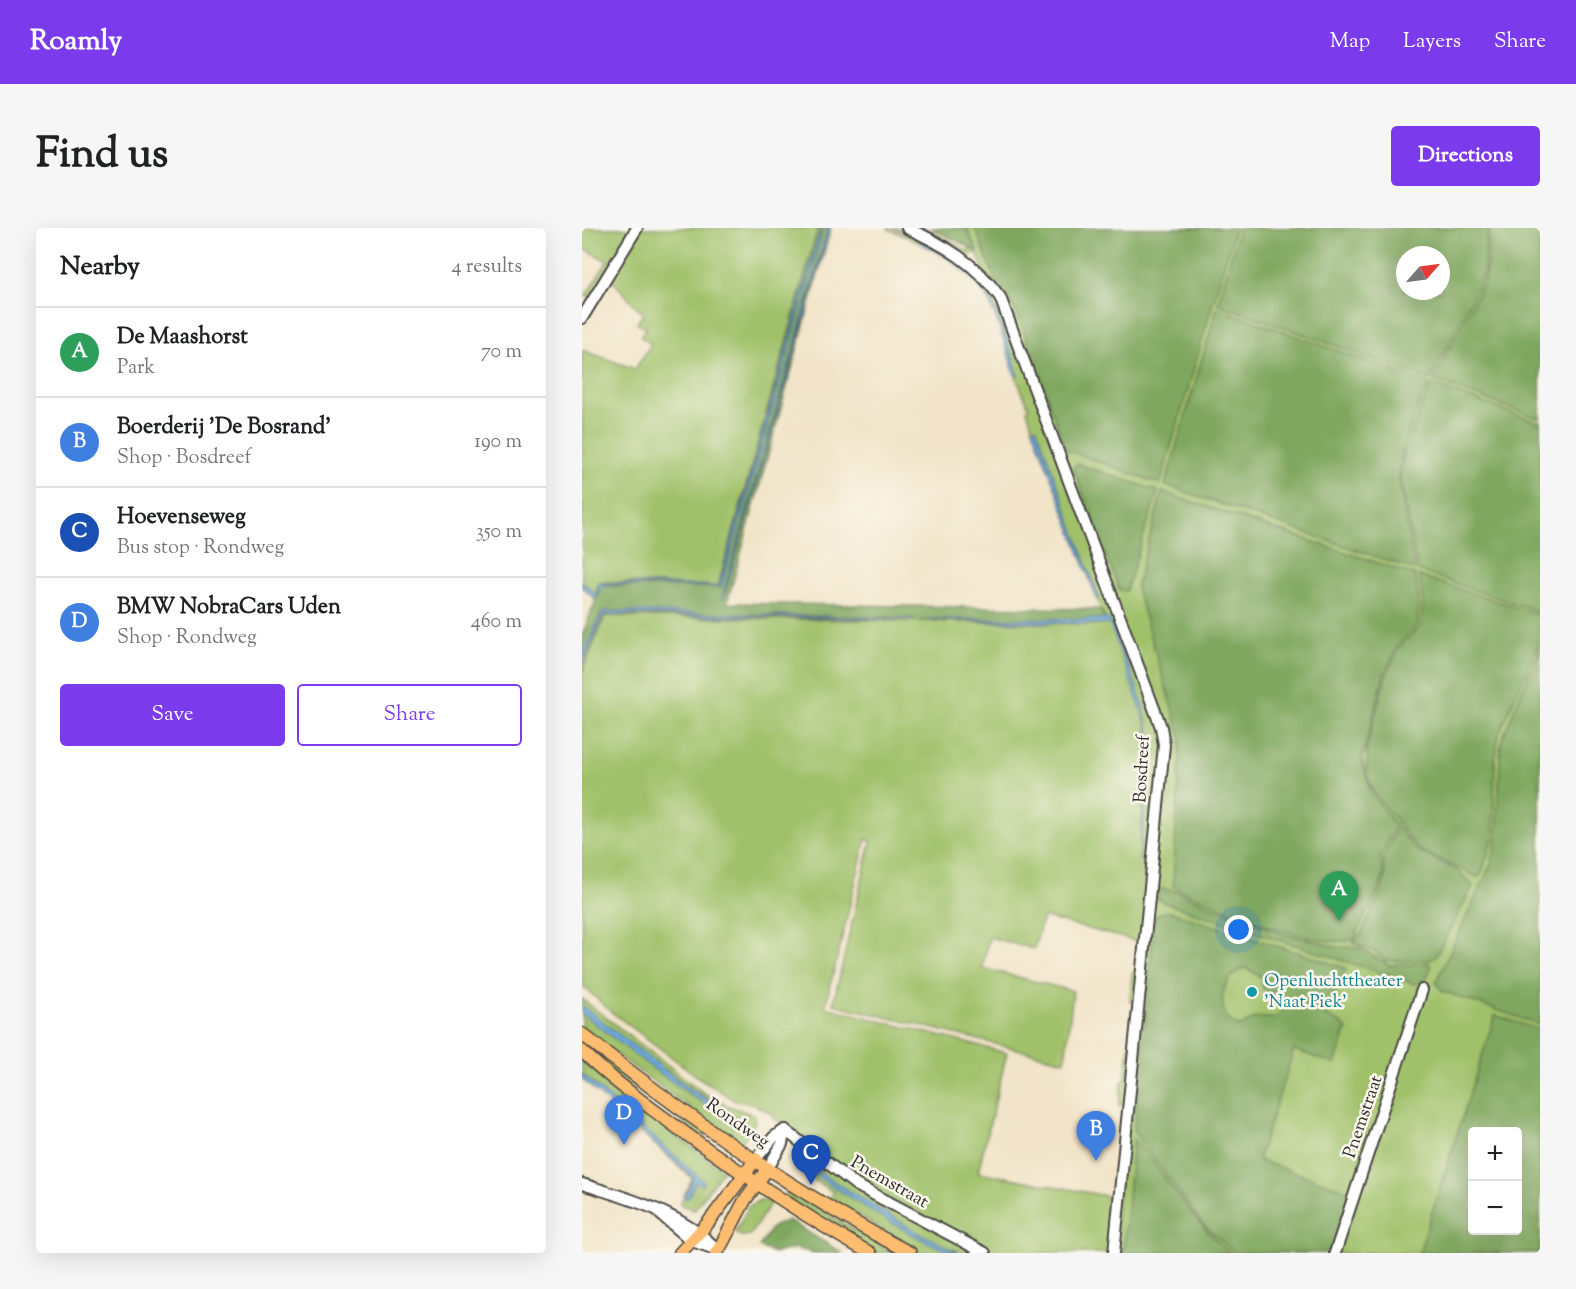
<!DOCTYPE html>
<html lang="en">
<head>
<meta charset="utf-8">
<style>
  :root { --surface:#fff; --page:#f6f6f6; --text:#202124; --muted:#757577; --line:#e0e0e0; --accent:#7c3aed }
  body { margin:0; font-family:"Sorts Mill Goudy",serif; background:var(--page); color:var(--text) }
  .controls { position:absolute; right:18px; bottom:18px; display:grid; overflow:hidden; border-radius:6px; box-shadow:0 6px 24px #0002 }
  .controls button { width:54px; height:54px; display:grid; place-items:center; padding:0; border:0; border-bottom:2px solid var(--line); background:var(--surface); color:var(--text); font:30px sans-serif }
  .compass { position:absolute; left:814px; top:18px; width:54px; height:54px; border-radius:50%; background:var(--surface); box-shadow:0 6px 24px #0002; rotate:62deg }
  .you { position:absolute; left:657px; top:702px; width:21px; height:21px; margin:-15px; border:4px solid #fff; border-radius:50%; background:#1a73e8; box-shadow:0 0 0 9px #1a73e833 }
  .badge { display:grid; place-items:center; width:39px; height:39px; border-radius:50%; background:var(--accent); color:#fff; font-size:20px; font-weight:700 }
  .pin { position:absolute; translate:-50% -50px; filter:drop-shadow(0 2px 3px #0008) }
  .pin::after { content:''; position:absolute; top:32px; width:21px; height:18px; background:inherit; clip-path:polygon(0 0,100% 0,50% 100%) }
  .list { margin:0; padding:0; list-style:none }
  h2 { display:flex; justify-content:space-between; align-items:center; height:78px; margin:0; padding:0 24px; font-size:26px }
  h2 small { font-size:20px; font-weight:400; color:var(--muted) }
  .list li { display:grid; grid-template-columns:39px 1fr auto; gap:18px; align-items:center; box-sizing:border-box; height:90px; padding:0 24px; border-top:2px solid var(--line) }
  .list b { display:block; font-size:22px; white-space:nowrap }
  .list p { margin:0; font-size:20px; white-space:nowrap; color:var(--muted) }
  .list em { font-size:20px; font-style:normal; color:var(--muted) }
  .actions { display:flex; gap:12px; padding:18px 24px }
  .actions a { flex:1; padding:14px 0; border:2px solid var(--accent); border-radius:6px; text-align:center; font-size:21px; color:var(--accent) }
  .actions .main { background:var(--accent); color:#fff }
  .map { position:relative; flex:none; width:958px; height:1025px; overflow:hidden; border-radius:6px }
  header { display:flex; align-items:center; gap:36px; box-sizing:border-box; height:84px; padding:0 30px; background:var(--accent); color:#fff }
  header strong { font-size:28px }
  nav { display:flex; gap:33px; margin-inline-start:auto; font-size:21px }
  .intro { display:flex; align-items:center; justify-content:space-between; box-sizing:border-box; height:144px; padding:0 36px }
  h1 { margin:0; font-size:42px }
  .button { padding:15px 27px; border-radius:6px; background:var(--accent); color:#fff; font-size:21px; font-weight:700 }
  main { display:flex; gap:36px; padding:0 36px }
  aside { flex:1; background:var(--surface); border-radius:6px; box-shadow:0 6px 24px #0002 }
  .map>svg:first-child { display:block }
</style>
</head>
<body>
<header>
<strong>Roamly</strong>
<nav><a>Map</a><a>Layers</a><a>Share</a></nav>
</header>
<div class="intro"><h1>Find us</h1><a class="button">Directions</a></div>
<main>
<aside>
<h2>Nearby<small>4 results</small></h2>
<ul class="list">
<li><span class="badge" style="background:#2e9e5b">A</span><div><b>De Maashorst</b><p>Park</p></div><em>70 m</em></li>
<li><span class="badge" style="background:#3f7fe0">B</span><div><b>Boerderij 'De Bosrand'</b><p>Shop · Bosdreef</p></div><em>190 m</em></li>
<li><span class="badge" style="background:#1a4fb4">C</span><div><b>Hoevenseweg</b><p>Bus stop · Rondweg</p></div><em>350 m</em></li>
<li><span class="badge" style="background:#3f7fe0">D</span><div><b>BMW NobraCars Uden</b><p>Shop · Rondweg</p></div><em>460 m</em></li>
</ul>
<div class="actions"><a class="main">Save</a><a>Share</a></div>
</aside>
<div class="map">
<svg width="958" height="1025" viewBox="0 0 958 1025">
  <rect width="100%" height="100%" fill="#fbf7ec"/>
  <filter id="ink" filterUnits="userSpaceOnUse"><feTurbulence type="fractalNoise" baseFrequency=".0167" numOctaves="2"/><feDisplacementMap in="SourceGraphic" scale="12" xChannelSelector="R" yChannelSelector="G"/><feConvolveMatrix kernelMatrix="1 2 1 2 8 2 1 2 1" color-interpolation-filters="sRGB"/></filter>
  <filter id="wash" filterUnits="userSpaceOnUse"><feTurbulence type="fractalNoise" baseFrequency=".008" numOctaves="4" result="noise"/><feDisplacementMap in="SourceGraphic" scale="24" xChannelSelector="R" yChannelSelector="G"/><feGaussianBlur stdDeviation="1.35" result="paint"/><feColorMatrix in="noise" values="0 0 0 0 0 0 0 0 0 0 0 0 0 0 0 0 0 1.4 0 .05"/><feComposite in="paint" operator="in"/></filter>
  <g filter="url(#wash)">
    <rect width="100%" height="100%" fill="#f1e4c8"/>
    <!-- green -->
    <g fill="#a0c16a" stroke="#66764a" stroke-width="1.5" fill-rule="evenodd">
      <path d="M 0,0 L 52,0 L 11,68 L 3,68 L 26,33 L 0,20 Z"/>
      <path d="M 57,0 L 236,0 L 137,355 L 136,358 L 16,354 L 14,367 L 0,354 L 0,122 L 53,141 L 69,116 L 59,109 L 64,100 L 55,95 L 61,86 L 29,51 Z"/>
      <path d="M 305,0 L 321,8 L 322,5 L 311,0 C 344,0 383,40 408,60 L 395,24 L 385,29 L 333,0 L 343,0 L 385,23 L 387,21 L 395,23 L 385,0 L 958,0 L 958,1025 L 531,1025 L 544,874 L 537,878 L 540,853 L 543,853 L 553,773 L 548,773 L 550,745 L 554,745 L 556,719 L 553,713 L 461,689 L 452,721 L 407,709 L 400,740 L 491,763 L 483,833 L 251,776 L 289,613 L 284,611 L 243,779 L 425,825 L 396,944 L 530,969 L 533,967 L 530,1025 L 409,1025 L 275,954 L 228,914 L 190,889 L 191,886 L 171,876 L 152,872 L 116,849 L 28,783 L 0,757 L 0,444 L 23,388 L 526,396 L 515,371 L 516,369 L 454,200 L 451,201 L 445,182 L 447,180 C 444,171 437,158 435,151 C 417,81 410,47 338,12 L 336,14 ZM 823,27 L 859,27 L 859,63 L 823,63 ZM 891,904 L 936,904 L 936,1002 L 891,1002 Z"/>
      <path d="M 0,771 L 122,865 L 144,877 L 173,887 L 173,894 L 158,917 L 0,801 L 0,785 L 108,867 L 165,901 L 162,896 L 61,827 L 0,778 Z"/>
      <path d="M 0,809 L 127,903 L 123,910 L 18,835 L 0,817 Z"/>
      <path d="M 0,831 L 65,887 L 141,942 L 112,982 L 98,976 L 110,950 L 0,851 L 112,950 L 103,969 L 105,970 L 114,952 L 119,957 L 122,954 L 0,846 Z"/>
      <path d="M 229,927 L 395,1025 C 344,1025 272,962 225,938 L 268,969 L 371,1025 L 337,1025 L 248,970 L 251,964 L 218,943 Z"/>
      <path d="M 206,962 L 311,1025 L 294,1025 L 202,969 Z"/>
      <path d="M 178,972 L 190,973 L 168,1007 L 159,1008 L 153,1004 L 167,978 Z"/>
    </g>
    <!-- forest -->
    <g fill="#80a75e" stroke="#566944" stroke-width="1.5" fill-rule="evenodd">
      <path d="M 236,0 L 239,0 L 236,14 L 137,358 L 135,359 L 17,355 L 14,368 L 16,354 L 135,358 L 137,355 Z"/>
      <path d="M 241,0 L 246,0 L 141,371 L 249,0 L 145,375 L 518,381 L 523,391 L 345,392 L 525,396 L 23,388 L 0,444 L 0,437 L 22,386 L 332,393 L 331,390 L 24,383 L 19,385 L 0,430 L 0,408 L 19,358 L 139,359 Z"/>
      <path d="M 349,0 L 384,0 L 395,23 Z"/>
      <path d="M 393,0 L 653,0 L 578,256 L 484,222 L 435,84 L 426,70 L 419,66 Z"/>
      <path d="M 657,0 L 905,0 L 902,43 L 897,57 L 848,151 L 636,76 ZM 823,27 L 859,27 L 859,63 L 823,63 Z"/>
      <path d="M 907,0 L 958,0 L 958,191 L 851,152 L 901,56 L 905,37 Z"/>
      <path d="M 635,80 L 846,155 L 821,219 L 816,248 L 833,342 L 583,257 Z"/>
      <path d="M 849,156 L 958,195 L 958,384 L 836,343 L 818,249 L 821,228 Z"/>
      <path d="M 496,236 L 576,263 L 544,363 L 537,362 L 491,239 Z"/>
      <path d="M 580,264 L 833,347 L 837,370 L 836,396 L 816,417 L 802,446 L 780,532 L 789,564 L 814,598 L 798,628 L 801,647 L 798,659 L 772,711 C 737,725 628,675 591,659 L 599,510 L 554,360 Z"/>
      <path d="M 837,348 L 958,387 L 958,411 L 917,506 L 913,532 L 911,611 L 899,647 L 895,649 L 837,622 L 791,563 L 785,547 L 785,517 L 804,447 L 817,420 L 839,397 L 841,373 Z"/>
      <path d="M 958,419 L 958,797 L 860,763 L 854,754 L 910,634 L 914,616 L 919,514 Z"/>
      <path d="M 816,600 L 835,623 L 875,642 L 891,658 L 854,728 L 848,732 L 803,733 L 792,723 L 771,715 L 781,703 L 800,661 L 803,647 L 801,629 Z"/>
      <path d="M 575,660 L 597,664 L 627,678 L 705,707 L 756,719 L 778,720 L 806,737 L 847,735 L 849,740 L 843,753 L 833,756 L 586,676 L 574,670 Z"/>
      <path d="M 580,684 L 589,684 L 764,740 L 744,788 L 759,795 L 765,801 L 753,836 L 712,822 L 676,932 L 771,964 L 750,1025 L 654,1025 L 621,997 L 552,904 L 573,689 ZM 664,740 L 679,749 L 681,761 L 694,766 L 700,776 C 697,799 684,787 674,790 C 668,792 664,797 656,798 C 631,788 638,746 664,740 Z"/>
      <path d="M 913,787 L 958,802 L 958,1025 L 837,1025 ZM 891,904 L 936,904 L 936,1002 L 891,1002 Z"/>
      <path d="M 551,911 C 586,949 608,993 649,1025 L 541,1025 Z"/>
      <path d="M 206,992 L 260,1025 L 232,1025 L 213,1020 L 193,1025 L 177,1019 L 190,999 Z"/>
    </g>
    <!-- water -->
    <g fill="#6eace1" stroke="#4c6c86" stroke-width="1.5">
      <path d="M 239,0 L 237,15 L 139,359 L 20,357 L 13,371 L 0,359 L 0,354 L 14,367 L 17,355 L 137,358 Z"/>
      <path d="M 246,0 L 248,0 L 141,371 L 140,370 Z"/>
      <path d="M 337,12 C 391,38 404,52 423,108 C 428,121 434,135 436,148 L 433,147 C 410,77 408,48 336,14 Z"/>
      <path d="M 454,199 L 517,370 L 515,371 L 451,201 Z"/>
      <path d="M 21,383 L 332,391 L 22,386 L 0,437 L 0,430 Z"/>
      <path d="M 346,391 L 525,391 L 531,395 L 560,475 L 568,508 L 567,547 L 557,633 L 566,518 L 565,498 L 528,396 Z"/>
      <path d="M 0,778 L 105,859 L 162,896 L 165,901 L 154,897 L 69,839 L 0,785 Z"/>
      <path d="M 0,846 L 122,954 L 120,957 L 114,953 L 105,971 L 102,969 L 112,950 L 0,851 Z"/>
      <path d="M 226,938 L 333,1003 L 377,1025 C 353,1025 250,958 224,941 Z"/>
    </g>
  </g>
  <g filter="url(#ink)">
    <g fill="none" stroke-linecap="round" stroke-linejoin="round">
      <defs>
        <g id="minor">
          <path d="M 325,0 C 363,17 393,35 418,69 L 579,499 L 582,517 L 532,1025"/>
          <path d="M 0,90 L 55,0"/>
          <path d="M 203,902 L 274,957 L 403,1025"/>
          <path d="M 174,931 L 192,909 L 203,902"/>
          <path d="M 186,940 L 200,916 L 203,902"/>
          <path d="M 0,956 C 51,972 98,984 136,1022"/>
          <path d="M 78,986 L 110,1013 L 133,1021"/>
          <path d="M 753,1025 L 840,762"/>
        </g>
        <g id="major">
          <path d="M 0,806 C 102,887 212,964 328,1025"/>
          <path d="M 0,823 C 33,855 70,881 107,908 C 166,950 225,990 288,1025"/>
          <path d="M 98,1025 L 126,995 L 174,931"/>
          <path d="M 135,1025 L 163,972 L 186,940"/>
        </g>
      </defs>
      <!-- minor casing -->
      <use href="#minor" stroke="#494743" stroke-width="14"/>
      <!-- major casing -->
      <use href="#major" stroke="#494743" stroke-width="15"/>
      <!-- minor -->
      <use href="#minor" stroke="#fff" stroke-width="10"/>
      <!-- major -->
      <use href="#major" stroke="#fcbd6f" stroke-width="12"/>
    </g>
  </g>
  <!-- markers -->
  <circle fill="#0f9aa8" stroke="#fbf7ec" stroke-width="2" cx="670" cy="764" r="6"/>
  <g text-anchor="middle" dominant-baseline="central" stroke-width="5" stroke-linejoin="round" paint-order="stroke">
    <!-- street labels -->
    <g font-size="18" fill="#2b2b2b" stroke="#fbf7ec">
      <text transform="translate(561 541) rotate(-87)">Bosdreef</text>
      <text transform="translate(782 889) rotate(-71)">Pnemstraat</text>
      <text transform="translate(155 896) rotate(35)">Rondweg</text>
      <text transform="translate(307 955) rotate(30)">Pnemstraat</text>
    </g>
    <!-- culture labels -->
    <g font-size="18" fill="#0d838f" stroke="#fbf7ec" text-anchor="start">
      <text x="682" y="754">Openluchttheater<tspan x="682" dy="21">'Naat Piek'</tspan></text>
    </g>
  </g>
</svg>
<div class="controls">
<button>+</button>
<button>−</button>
</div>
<svg class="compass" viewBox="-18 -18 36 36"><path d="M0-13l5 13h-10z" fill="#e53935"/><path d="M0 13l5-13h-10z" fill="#757577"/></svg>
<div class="you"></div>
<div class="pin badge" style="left:757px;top:693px;background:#2e9e5b">A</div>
<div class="pin badge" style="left:514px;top:933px;background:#3f7fe0">B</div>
<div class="pin badge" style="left:229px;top:957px;background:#1a4fb4">C</div>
<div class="pin badge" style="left:42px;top:917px;background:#3f7fe0">D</div>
</div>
</main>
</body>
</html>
